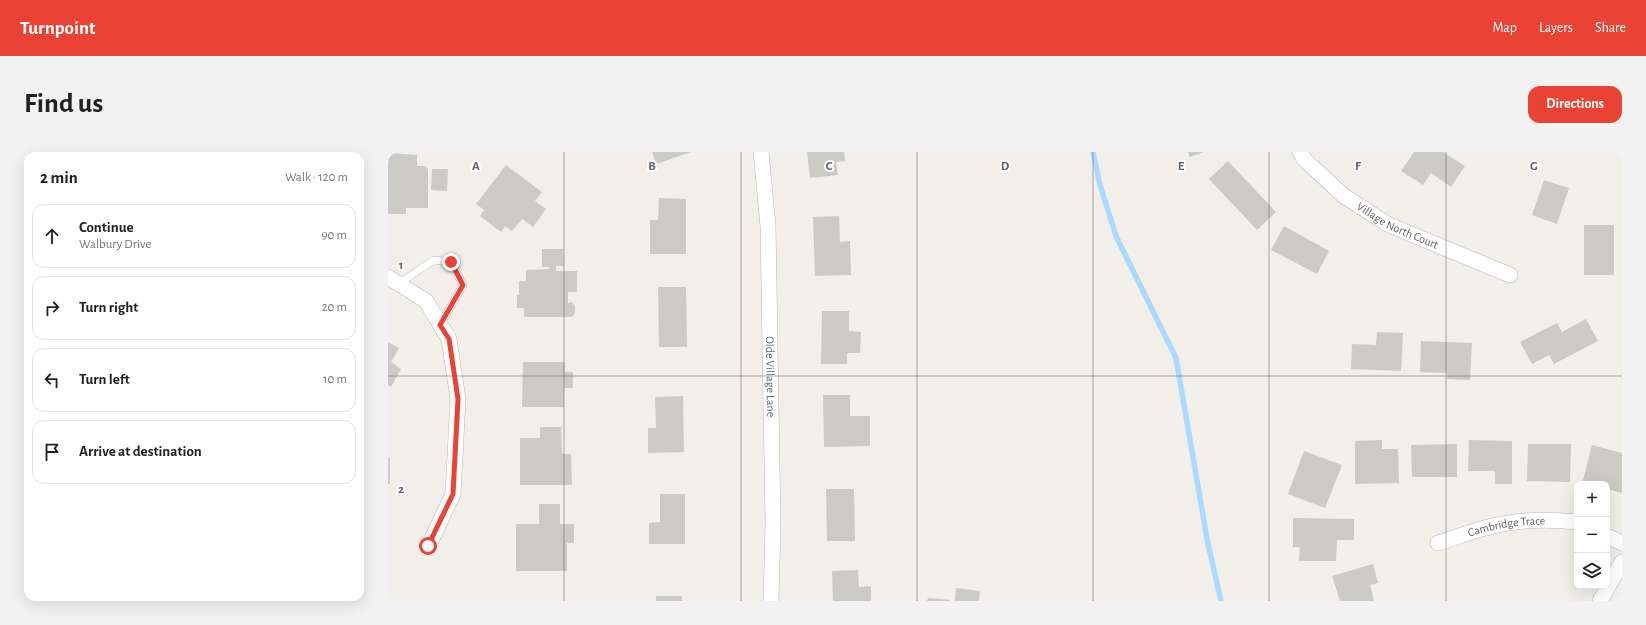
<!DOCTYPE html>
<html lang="en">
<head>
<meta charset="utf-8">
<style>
  :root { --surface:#fff; --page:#f2f2f2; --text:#202124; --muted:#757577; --line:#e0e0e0; --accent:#ea4335 }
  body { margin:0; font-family:"Alegreya Sans",sans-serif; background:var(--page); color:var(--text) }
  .controls { position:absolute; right:12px; bottom:12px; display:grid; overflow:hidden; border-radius:8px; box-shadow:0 4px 16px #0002 }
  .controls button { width:36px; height:36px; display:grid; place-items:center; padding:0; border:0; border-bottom:1px solid var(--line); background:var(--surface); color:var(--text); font:20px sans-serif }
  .stop { position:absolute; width:12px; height:12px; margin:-9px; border:3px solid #ea4335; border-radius:50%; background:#fff }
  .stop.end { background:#ea4335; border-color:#fff; box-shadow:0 1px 4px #0008 }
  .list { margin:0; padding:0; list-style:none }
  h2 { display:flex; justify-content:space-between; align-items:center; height:52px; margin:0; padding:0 16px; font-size:17px }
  h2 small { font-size:13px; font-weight:400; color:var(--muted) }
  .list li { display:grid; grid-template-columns:26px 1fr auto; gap:12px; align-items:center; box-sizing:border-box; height:64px; margin:0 8px 8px; padding:0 8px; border:1px solid var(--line); border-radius:12px }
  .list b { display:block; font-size:15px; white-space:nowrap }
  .list p { margin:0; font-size:13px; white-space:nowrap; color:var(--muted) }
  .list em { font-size:13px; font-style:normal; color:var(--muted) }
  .icon { flex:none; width:22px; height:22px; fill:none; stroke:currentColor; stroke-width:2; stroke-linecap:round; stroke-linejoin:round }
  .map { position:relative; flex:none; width:1234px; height:449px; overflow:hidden; border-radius:12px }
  header { display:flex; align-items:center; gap:24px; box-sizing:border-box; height:56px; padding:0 20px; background:var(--accent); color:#fff }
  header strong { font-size:19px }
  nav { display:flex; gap:22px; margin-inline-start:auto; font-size:14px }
  .intro { display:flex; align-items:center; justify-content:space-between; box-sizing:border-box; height:96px; padding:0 24px }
  h1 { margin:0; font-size:28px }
  .button { padding:10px 18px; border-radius:12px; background:var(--accent); color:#fff; font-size:14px; font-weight:700 }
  main { display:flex; gap:24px; padding:0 24px }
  aside { flex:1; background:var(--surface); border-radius:12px; box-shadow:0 4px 16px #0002 }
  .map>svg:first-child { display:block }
</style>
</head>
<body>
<header>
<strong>Turnpoint</strong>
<nav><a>Map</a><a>Layers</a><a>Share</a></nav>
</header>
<div class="intro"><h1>Find us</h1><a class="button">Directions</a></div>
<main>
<aside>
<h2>2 min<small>Walk · 120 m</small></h2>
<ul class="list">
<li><svg class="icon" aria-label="ahead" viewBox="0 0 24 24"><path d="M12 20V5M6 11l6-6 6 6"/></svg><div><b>Continue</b><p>Walbury Drive</p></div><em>90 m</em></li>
<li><svg class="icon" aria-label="right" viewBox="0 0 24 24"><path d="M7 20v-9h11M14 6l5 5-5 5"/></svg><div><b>Turn right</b></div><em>20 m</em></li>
<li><svg class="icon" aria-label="left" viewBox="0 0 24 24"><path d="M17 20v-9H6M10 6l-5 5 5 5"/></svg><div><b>Turn left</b></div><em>10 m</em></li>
<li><svg class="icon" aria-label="arrive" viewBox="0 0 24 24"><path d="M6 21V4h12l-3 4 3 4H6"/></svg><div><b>Arrive at destination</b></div></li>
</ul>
</aside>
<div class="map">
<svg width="1234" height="449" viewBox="0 0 1234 449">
  <rect width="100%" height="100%" fill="#f1efe8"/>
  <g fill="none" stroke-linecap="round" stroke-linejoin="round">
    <!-- stream -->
    <path stroke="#aadaff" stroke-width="5.5" d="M 705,0 L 712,33 L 728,84 L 788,206 L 819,387 L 833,449"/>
  </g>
  <!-- building -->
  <g fill="#cccac5">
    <path d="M 264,0 L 303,0 L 268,12 Z"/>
    <path d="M 419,0 L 456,0 L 457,9 L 448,10 L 450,23 L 422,26 Z"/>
    <path d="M 800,0 L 816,0 L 802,5 Z"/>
    <path d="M 1026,0 L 1055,0 L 1077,14 L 1063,35 L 1043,21 L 1035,33 L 1013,19 Z"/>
    <path d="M 0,1 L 29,3 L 29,14 L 37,14 L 40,17 L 40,56 L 18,56 L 18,62 L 0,62 Z"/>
    <path d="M 840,9 L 888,60 L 869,78 L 821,27 Z"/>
    <path d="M 118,13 L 154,40 L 147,49 L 158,57 L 145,75 L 134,67 L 124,79 L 117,74 L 113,80 L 92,64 L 96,58 L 88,52 Z"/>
    <path d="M 44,17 L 60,17 L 59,39 L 43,38 Z"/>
    <path d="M 1156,28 L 1181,36 L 1169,72 L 1144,63 Z"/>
    <path d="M 271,46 L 298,47 L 298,102 L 262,102 L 262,68 L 270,68 Z"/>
    <path d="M 451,64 L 452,90 L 462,89 L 463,123 L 427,124 L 425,65 Z"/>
    <rect x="1196" y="73" width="30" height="50"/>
    <path d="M 896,74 L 941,99 L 929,122 L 883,98 Z"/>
    <path d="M 154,97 L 175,97 L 176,114 L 168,114 L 168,119 L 189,119 L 189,140 L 180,140 L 180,151 L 184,150 L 187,154 L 187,161 L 184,165 L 136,165 L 136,156 L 129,156 L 129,143 L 131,143 L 131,129 L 138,129 L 138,118 L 161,117 L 161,115 L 154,115 Z"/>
    <path d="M 270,135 L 298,135 L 299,195 L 271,195 Z"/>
    <path d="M 434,159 L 461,159 L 461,179 L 473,180 L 472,201 L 459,201 L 459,212 L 433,212 Z"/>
    <path d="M 1198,167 L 1210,189 L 1166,212 L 1161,203 L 1144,212 L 1132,190 L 1169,171 L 1174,180 Z"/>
    <path d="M 989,180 L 1015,181 L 1013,219 L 963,217 L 964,192 L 988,193 Z"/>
    <path d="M 1033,189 L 1084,191 L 1082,228 L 1059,227 L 1059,221 L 1032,220 Z"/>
    <path d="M 0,190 L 11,196 L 3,210 L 13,217 L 3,235 L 0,233 Z"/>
    <path d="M 135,210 L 177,210 L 177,220 L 185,220 L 185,236 L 176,236 L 176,255 L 134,255 Z"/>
    <path d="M 435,243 L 462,243 L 462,264 L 482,264 L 482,294 L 436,295 Z"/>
    <path d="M 295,244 L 296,300 L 260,301 L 260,276 L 268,276 L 267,245 Z"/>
    <path d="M 152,275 L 173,275 L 174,302 L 183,302 L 184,333 L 132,333 L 132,286 L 152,286 Z"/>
    <path d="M 994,288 L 994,297 L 1010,297 L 1011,331 L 967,332 L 967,289 Z"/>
    <path d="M 1081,288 L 1124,289 L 1124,332 L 1107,332 L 1107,319 L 1080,319 Z"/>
    <path d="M 1069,292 L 1069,325 L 1024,325 L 1023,293 Z"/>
    <path d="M 1140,292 L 1183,292 L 1182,330 L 1139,329 Z"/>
    <path d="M 1204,293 L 1234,301 L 1234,341 L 1219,337 L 1219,332 L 1194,332 Z"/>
    <path d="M 916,299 L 954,313 L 937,356 L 900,342 Z"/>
    <rect x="0" y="306" width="2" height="26"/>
    <path d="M 438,337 L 466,337 L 467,389 L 439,389 Z"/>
    <path d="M 272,342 L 297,342 L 297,392 L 261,392 L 261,371 L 272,370 Z"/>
    <path d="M 151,352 L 172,352 L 172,372 L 186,372 L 186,391 L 179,391 L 179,419 L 128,419 L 128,372 L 151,372 Z"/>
    <path d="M 905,366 L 966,367 L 966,388 L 949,388 L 948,409 L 911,409 L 912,395 L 905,395 Z"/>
    <path d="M 985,412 L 990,431 L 982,433 L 986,449 L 952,449 L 944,424 Z"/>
    <path d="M 470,418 L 471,435 L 483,434 L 483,449 L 445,449 L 444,419 Z"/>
    <path d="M 568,436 L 592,439 L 591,449 L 567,449 Z"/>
    <rect x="268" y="444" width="26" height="5"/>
    <path d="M 540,446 L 562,448 L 562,449 L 539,449 Z"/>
  </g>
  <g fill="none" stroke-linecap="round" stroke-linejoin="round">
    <defs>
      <path id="service" d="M 10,132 L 46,108 L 63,110 L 75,133 L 52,173"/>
      <g id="minor">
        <path id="s1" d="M 373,0 L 380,74 L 385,371 L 383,449"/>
        <path id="s2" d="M 912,0 L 917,8 L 956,44 L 1001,73 L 1122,123"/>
        <path d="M 0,125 L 38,149 L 61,187 L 70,247 L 65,342 L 41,393"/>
        <path d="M 1219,384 L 1234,391"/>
        <path id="s3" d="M 1050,391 C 1066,386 1081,380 1097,376 C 1125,368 1160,367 1189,370"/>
        <path d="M 1212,449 L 1234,410"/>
      </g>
    </defs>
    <!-- service casing -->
    <use href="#service" stroke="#b5b8bc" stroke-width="8"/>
    <!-- minor casing -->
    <use href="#minor" stroke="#b5b8bc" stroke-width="16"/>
    <!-- service -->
    <use href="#service" stroke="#fff" stroke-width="7"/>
    <!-- minor -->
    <use href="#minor" stroke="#fff" stroke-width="15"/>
  </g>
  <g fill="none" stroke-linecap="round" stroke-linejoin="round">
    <!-- route -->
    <path stroke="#ea4335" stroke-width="5" d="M 40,394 L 65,342 L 70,247 L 61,187 L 52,173 L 75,133 L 63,110"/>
  </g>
  <!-- grid -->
  <path fill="none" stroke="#5f6368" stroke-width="1" stroke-opacity="0.55" d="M 176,0 L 176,449M 353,0 L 353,449M 529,0 L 529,449M 705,0 L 705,449M 881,0 L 881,449M 1058,0 L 1058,449M 0,224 L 1234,224"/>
  <g text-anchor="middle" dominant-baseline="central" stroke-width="4" stroke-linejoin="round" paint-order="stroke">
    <!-- street labels -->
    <g font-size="12" fill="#5f6368" stroke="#fff">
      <text stroke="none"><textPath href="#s2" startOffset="124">Village North Court</textPath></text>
      <text stroke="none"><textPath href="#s1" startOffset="225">Olde Village Lane</textPath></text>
      <text stroke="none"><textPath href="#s3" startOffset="71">Cambridge Trace</textPath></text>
    </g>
  </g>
  <g font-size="13" text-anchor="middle" font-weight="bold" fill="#5f6368" stroke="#fff" stroke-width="4" stroke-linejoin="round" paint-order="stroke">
    <text x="88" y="18">A</text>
    <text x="264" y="18">B</text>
    <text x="441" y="18">C</text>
    <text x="617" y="18">D</text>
    <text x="793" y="18">E</text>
    <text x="970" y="18">F</text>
    <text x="1146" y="18">G</text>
    <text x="13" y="117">1</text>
    <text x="13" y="341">2</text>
  </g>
</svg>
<div class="controls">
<button>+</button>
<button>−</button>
<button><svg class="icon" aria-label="layers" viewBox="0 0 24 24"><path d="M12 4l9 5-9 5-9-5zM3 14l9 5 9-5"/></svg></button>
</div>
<div class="stop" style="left:40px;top:394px"></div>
<div class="stop end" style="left:63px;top:110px"></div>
</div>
</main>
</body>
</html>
